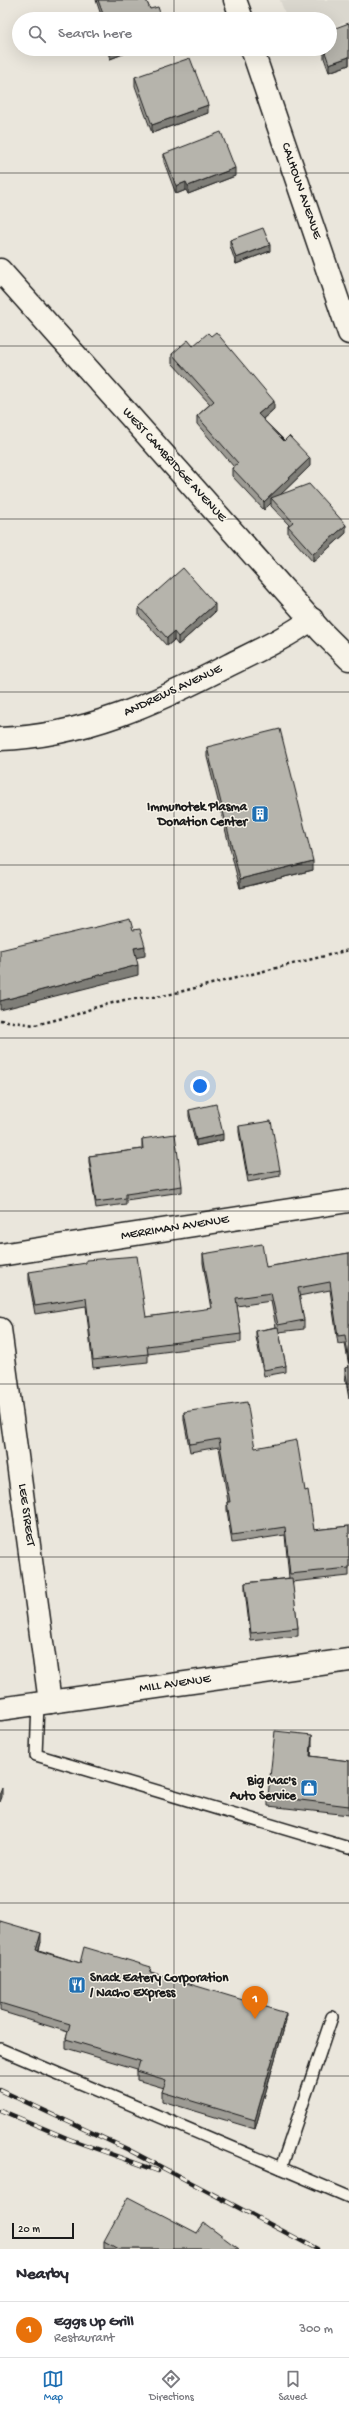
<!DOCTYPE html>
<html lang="en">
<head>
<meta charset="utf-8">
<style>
  :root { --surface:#fff; --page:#f2f2f3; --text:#2b2b33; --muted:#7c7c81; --line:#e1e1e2; --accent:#1f6fb2 }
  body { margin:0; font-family:"Gochi Hand",sans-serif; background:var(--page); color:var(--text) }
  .scale { position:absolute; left:12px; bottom:10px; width:62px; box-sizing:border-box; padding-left:4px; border:2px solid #1c1c1c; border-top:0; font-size:11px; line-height:14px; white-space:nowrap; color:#1c1c1c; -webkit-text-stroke:3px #f7f3e8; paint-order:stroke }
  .you { position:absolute; left:200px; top:1086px; width:14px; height:14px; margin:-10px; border:3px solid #fff; border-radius:50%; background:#1a73e8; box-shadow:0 0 0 6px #1a73e833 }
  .badge { display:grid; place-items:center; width:26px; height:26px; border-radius:50%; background:var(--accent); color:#fff; font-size:13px; font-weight:700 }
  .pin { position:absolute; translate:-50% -33px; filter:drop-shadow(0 1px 2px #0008) }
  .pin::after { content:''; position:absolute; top:21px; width:14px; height:12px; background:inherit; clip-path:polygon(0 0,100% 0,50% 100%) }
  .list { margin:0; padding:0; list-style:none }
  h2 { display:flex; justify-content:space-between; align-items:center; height:52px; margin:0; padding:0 16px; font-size:17px }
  h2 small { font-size:13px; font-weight:400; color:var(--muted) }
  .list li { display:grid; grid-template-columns:26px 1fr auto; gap:12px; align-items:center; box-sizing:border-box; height:56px; padding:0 16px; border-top:1px solid var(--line) }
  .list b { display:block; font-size:15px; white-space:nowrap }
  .list p { margin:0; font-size:13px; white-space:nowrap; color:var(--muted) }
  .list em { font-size:13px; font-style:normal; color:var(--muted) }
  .icon { flex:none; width:22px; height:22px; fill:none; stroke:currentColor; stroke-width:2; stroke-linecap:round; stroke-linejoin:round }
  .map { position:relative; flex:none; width:349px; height:2249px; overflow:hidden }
  .search { position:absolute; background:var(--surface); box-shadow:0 4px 16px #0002; left:12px; right:12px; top:12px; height:44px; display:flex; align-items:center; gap:10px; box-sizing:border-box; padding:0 14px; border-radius:22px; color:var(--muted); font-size:15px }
  .sheet { height:108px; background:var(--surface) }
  nav { display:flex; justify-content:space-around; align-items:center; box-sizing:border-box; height:56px; border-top:1px solid var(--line); background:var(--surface); font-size:11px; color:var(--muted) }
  nav a { display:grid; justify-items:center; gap:2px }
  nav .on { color:var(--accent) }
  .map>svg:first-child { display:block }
</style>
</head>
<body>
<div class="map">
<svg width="349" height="2249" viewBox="0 0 349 2249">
  <rect width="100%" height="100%" fill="#eae6dc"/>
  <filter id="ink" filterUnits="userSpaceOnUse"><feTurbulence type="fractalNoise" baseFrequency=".025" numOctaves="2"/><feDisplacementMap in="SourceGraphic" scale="8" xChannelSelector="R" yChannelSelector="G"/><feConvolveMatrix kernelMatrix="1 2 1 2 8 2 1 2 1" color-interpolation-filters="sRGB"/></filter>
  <g filter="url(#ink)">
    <!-- built -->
    <path fill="#dad7ce" d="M 280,0 L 349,0 L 349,21 L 330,28 L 330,19 L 287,19 Z"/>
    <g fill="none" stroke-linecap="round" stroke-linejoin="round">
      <defs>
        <g id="service">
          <path d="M 38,1704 L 36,1755 L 349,1848"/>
          <path d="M 0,2049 L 349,2197"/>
          <path d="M 281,2168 L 332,2017"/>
        </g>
        <g id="minor">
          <path d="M 0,739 C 84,736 156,703 229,665 C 257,651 286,638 312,619"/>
          <path d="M 0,1255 L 349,1201"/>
          <path d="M 0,1329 L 50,1702"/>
          <path d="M 0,1709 L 349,1660"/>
        </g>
        <path id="secondary" d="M 0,270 L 322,632 L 349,659"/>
        <g id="primary">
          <path d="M 235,0 L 242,19"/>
          <path d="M 252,49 L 349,333"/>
        </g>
      </defs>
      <!-- service casing -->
      <use href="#service" stroke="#1c1c1c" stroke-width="14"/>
      <!-- minor casing -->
      <use href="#minor" stroke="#1c1c1c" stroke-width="25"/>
      <!-- secondary casing -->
      <use href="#secondary" stroke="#1c1c1c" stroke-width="25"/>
      <!-- primary casing -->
      <use href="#primary" stroke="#1c1c1c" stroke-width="25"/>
      <!-- path -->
      <path stroke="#1c1c1c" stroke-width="2.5" stroke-dasharray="3 3" stroke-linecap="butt" d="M 0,1020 L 35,1025 L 75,1015 L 93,1008 L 124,1000 L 163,996 L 349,950"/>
      <!-- service -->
      <use href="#service" stroke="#f7f3e8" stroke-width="11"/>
      <!-- minor -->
      <use href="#minor" stroke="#f7f3e8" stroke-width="22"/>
      <!-- secondary -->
      <use href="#secondary" stroke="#f7f3e8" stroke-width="22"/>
      <!-- primary -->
      <use href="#primary" stroke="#f7f3e8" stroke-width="22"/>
      <defs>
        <g id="rail">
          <path d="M 0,2090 L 127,2149 L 317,2249"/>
          <path d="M 0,2110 L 69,2139 L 158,2171"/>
        </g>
      </defs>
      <!-- rail casing -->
      <use href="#rail" stroke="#1c1c1c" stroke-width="4.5"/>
      <!-- rail -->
      <use href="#rail" stroke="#f7f3e8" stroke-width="3" stroke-dasharray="9" stroke-linecap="butt"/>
    </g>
    <!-- wall -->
    <g fill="#9d9b94" stroke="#1c1c1c">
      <path d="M 96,0 L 146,0 L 150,9 L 162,19 L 98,19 L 98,16 L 101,15 Z"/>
      <path d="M 349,23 L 349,65 L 329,72 L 324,58 L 324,49 Z"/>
      <path d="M 107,49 L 136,49 L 110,59 Z"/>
      <path d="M 135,77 L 208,113 L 152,133 L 135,86 Z"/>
      <path d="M 164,154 L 235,176 L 188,194 L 186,190 L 176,194 L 164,162 Z"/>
      <path d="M 230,240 L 270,251 L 236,264 L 230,246 Z"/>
      <path d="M 193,346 L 274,409 L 263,419 L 310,466 L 280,495 L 346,533 L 313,562 L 288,534 L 288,526 L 289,525 L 271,506 L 271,503 L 264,510 L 232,476 L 232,468 L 234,467 L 197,424 L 197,416 L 210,404 L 172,363 L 172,354 Z"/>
      <path d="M 139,607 L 215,612 L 178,645 L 174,640 L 167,646 L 139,615 Z"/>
      <path d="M 207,747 L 313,870 L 240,888 L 207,757 Z"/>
      <path d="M 189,1110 L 223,1140 L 196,1146 L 189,1116 Z"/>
      <path d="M 239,1126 L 280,1170 L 280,1176 L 248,1182 L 239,1132 Z"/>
      <path d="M 142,1139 L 182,1186 L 182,1192 L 126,1200 L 126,1204 L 96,1208 L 89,1162 L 89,1156 L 142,1149 Z"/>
      <path d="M 349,1253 L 349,1399 L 345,1376 L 345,1368 L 349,1367 L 345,1343 L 338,1344 L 330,1290 L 299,1296 L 304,1320 L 304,1329 L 279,1332 L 286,1366 L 286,1372 L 264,1376 L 256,1337 L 256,1331 L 276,1327 L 271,1301 L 237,1306 L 241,1334 L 241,1342 L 148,1354 L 148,1362 L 93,1368 L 86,1306 L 35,1314 L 29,1280 L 29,1272 L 146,1317 L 211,1309 L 203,1263 L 203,1254 L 266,1267 Z"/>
      <path d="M 184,1412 L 255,1448 L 305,1491 L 314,1530 L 349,1526 L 349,1576 L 292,1582 L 298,1628 L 298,1636 L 251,1641 L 245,1591 L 245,1583 L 289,1578 L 285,1535 L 232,1543 L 227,1510 L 227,1502 L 228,1502 L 219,1447 L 190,1452 L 184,1420 Z"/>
      <path d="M 312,1745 L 311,1756 L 349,1761 L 349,1815 L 268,1806 L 268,1796 Z"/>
      <path d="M 0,1921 L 41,1942 L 39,1950 L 80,1963 L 151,1972 L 286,2021 L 255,2129 L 162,2101 L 162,2092 L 164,2088 L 137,2080 L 137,2069 L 66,2048 L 66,2039 L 68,2032 L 0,2011 Z"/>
      <path d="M 197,2233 L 239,2249 L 104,2249 L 104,2241 Z"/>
    </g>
    <!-- shaded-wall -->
    <g fill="#7f7e78" stroke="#1c1c1c">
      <path d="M 116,49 L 136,49 L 110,59 L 110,51 Z"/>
      <path d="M 349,57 L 349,65 L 329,72 L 329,64 Z"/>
      <path d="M 208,105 L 208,113 L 152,133 L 152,125 Z"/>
      <path d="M 235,168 L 235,176 L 188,194 L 188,186 Z"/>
      <path d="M 186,182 L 186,190 L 176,194 L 176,186 Z"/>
      <path d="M 270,245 L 270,251 L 236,264 L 236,258 Z"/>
      <path d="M 274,401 L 274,409 L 258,423 L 258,414 Z"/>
      <path d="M 310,458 L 310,466 L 274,501 L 271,498 L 271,503 L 264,510 L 264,502 Z"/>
      <path d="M 346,525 L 346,533 L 313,562 L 313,554 Z"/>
      <path d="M 215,604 L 215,612 L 178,645 L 178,637 Z"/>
      <path d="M 174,632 L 174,640 L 167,646 L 167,638 Z"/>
      <path d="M 313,861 L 313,870 L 240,888 L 240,879 Z"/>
      <path d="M 145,946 L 145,956 L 134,958 L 134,948 Z"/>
      <path d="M 138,965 L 138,975 L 0,1010 L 0,1001 Z"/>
      <path d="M 223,1134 L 223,1140 L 196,1146 L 196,1140 Z"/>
      <path d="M 312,1735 L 312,1745 L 310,1765 L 310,1756 Z"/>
      <path d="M 2,1788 L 2,1797 L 0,1802 L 0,1793 Z"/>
      <path d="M 41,1933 L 41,1942 L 36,1958 L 36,1950 Z"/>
      <path d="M 286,2013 L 286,2021 L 255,2129 L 255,2120 Z"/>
    </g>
    <!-- building -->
    <g fill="#b6b4ac" stroke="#1c1c1c">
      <path d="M 98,0 L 146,0 L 150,9 L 158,7 L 162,19 L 99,19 L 98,16 L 103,14 Z"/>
      <path d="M 349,23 L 349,57 L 329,64 L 324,49 L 330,49 L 330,30 Z"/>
      <path d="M 109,49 L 116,49 L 110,51 Z"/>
      <path d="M 190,58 L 208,105 L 152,125 L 135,77 Z"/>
      <path d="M 221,132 L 235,168 L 188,186 L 186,182 L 176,186 L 164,154 Z"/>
      <path d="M 263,228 L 270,245 L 236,258 L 230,240 Z"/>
      <path d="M 216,332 L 274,401 L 258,414 L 284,441 L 289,436 L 310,458 L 264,502 L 232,468 L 238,463 L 197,416 L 214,401 L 172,354 L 188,340 L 193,346 L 208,333 L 211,336 Z"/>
      <path d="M 309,484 L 346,525 L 313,554 L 288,526 L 293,522 L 271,498 Z"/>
      <path d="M 183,568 L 215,604 L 178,637 L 174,632 L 167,638 L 139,607 Z"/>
      <path d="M 280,729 L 313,861 L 240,879 L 207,747 Z"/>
      <path d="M 130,919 L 133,930 L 140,929 L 145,946 L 134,948 L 138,965 L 0,1001 L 0,950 Z"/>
      <path d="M 216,1104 L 223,1134 L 196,1140 L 189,1110 Z"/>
      <path d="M 271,1121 L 280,1170 L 248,1176 L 239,1126 Z"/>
      <path d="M 175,1134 L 182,1186 L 126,1194 L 126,1198 L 96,1202 L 89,1156 L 143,1149 L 142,1139 Z"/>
      <path d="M 262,1244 L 266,1267 L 349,1253 L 349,1363 L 345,1335 L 338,1336 L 330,1282 L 298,1288 L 304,1320 L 278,1325 L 271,1293 L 236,1298 L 241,1334 L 147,1346 L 148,1354 L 93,1360 L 86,1298 L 35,1306 L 29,1272 L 86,1263 L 86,1260 L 137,1256 L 146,1317 L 212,1308 L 203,1254 Z"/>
      <path d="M 278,1327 L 286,1366 L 264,1370 L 256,1331 Z"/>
      <path d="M 349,1367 L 349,1391 L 345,1368 Z"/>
      <path d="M 247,1402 L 255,1448 L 297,1440 L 305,1491 L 308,1490 L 314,1530 L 349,1526 L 349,1568 L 290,1574 L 285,1527 L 232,1535 L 227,1502 L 230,1502 L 219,1439 L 190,1444 L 184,1412 Z"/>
      <path d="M 292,1578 L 298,1628 L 251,1633 L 245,1583 Z"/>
      <path d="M 275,1731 L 312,1735 L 310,1756 L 349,1761 L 349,1806 L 268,1796 Z"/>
      <path d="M 0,1921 L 41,1933 L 36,1950 L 80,1963 L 84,1947 L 151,1967 L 150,1972 L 286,2013 L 255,2120 L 162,2092 L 166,2080 L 137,2071 L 140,2061 L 66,2039 L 70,2024 L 0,2003 Z"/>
      <path d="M 128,2197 L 197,2233 L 204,2223 L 239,2249 L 118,2249 L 104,2241 Z"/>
    </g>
  </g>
  <!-- grid -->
  <path fill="none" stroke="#1c1c1c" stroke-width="1" stroke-opacity="0.55" d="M 174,0 L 174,19M 174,49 L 174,2249M 0,173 L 349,173M 0,346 L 349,346M 0,519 L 349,519M 0,692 L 349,692M 0,865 L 349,865M 0,1038 L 349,1038M 0,1211 L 349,1211M 0,1384 L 349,1384M 0,1557 L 349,1557M 0,1730 L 349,1730M 0,1903 L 349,1903M 0,2076 L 349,2076"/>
  <!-- icons -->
  <defs>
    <symbol id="building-square" viewBox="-11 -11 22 22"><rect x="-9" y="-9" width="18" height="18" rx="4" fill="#1f6fb2" stroke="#f7f3e8"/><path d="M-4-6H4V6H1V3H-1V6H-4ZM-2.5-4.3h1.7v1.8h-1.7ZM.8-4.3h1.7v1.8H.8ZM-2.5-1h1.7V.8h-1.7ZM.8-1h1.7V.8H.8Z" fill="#fff"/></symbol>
    <symbol id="shop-square" viewBox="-11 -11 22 22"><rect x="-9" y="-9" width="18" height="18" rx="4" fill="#1f6fb2" stroke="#f7f3e8"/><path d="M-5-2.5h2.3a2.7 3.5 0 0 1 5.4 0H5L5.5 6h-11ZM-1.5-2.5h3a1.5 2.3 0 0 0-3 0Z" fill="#fff"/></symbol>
    <symbol id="restaurant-square" viewBox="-11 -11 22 22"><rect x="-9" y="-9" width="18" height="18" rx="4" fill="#1f6fb2" stroke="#f7f3e8"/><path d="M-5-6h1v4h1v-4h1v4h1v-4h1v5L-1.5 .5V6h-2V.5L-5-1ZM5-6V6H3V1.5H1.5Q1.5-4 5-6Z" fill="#fff"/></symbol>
  </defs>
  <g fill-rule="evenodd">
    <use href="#building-square" x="250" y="804" width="20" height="20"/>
    <use href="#shop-square" x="299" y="1778" width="20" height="20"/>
    <use href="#restaurant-square" x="67" y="1975" width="20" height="20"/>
  </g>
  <g text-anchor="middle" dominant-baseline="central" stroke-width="3" stroke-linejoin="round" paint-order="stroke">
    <!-- street labels -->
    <g font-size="13" fill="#1c1c1c" stroke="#f7f3e8">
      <text transform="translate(301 191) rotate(71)">CALHOUN AVENUE</text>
      <text transform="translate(174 465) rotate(48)">WEST CAMBRIDGE AVENUE</text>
      <text transform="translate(173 691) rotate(-25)">ANDREWS AVENUE</text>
      <text transform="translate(175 1228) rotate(-9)">MERRIMAN AVENUE</text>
      <text transform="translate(26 1515) rotate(82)">LEE STREET</text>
      <text transform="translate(175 1684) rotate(-8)">MILL AVENUE</text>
    </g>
    <!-- poi labels -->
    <g font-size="13" font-weight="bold" fill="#1c1c1c" stroke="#f7f3e8" text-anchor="end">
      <text x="247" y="807">Immunotek Plasma<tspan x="247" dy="15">Donation Center</tspan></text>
      <text x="296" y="1781">Big Mac's<tspan x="296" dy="15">Auto Service</tspan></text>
      <text x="90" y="1978" text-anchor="start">Snack Eatery Corporation<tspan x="90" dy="15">/ Nacho Express</tspan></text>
    </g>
  </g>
</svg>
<div class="scale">20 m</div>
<div class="you"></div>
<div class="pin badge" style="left:255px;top:2019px;background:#e8710a">1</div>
<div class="search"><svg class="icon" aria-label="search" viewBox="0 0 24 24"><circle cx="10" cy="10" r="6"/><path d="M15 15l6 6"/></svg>Search here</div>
</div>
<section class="sheet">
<h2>Nearby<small></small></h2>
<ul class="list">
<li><span class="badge" style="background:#e8710a">1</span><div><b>Eggs Up Grill</b><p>Restaurant</p></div><em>300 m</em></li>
</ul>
</section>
<nav>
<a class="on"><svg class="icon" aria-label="map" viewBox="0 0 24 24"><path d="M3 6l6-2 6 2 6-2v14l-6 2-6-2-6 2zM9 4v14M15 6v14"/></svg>Map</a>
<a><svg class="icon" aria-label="directions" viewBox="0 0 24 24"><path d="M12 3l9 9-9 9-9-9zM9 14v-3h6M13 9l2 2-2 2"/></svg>Directions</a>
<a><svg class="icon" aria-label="saved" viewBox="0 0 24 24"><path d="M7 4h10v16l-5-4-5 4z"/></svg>Saved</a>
</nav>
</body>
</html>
